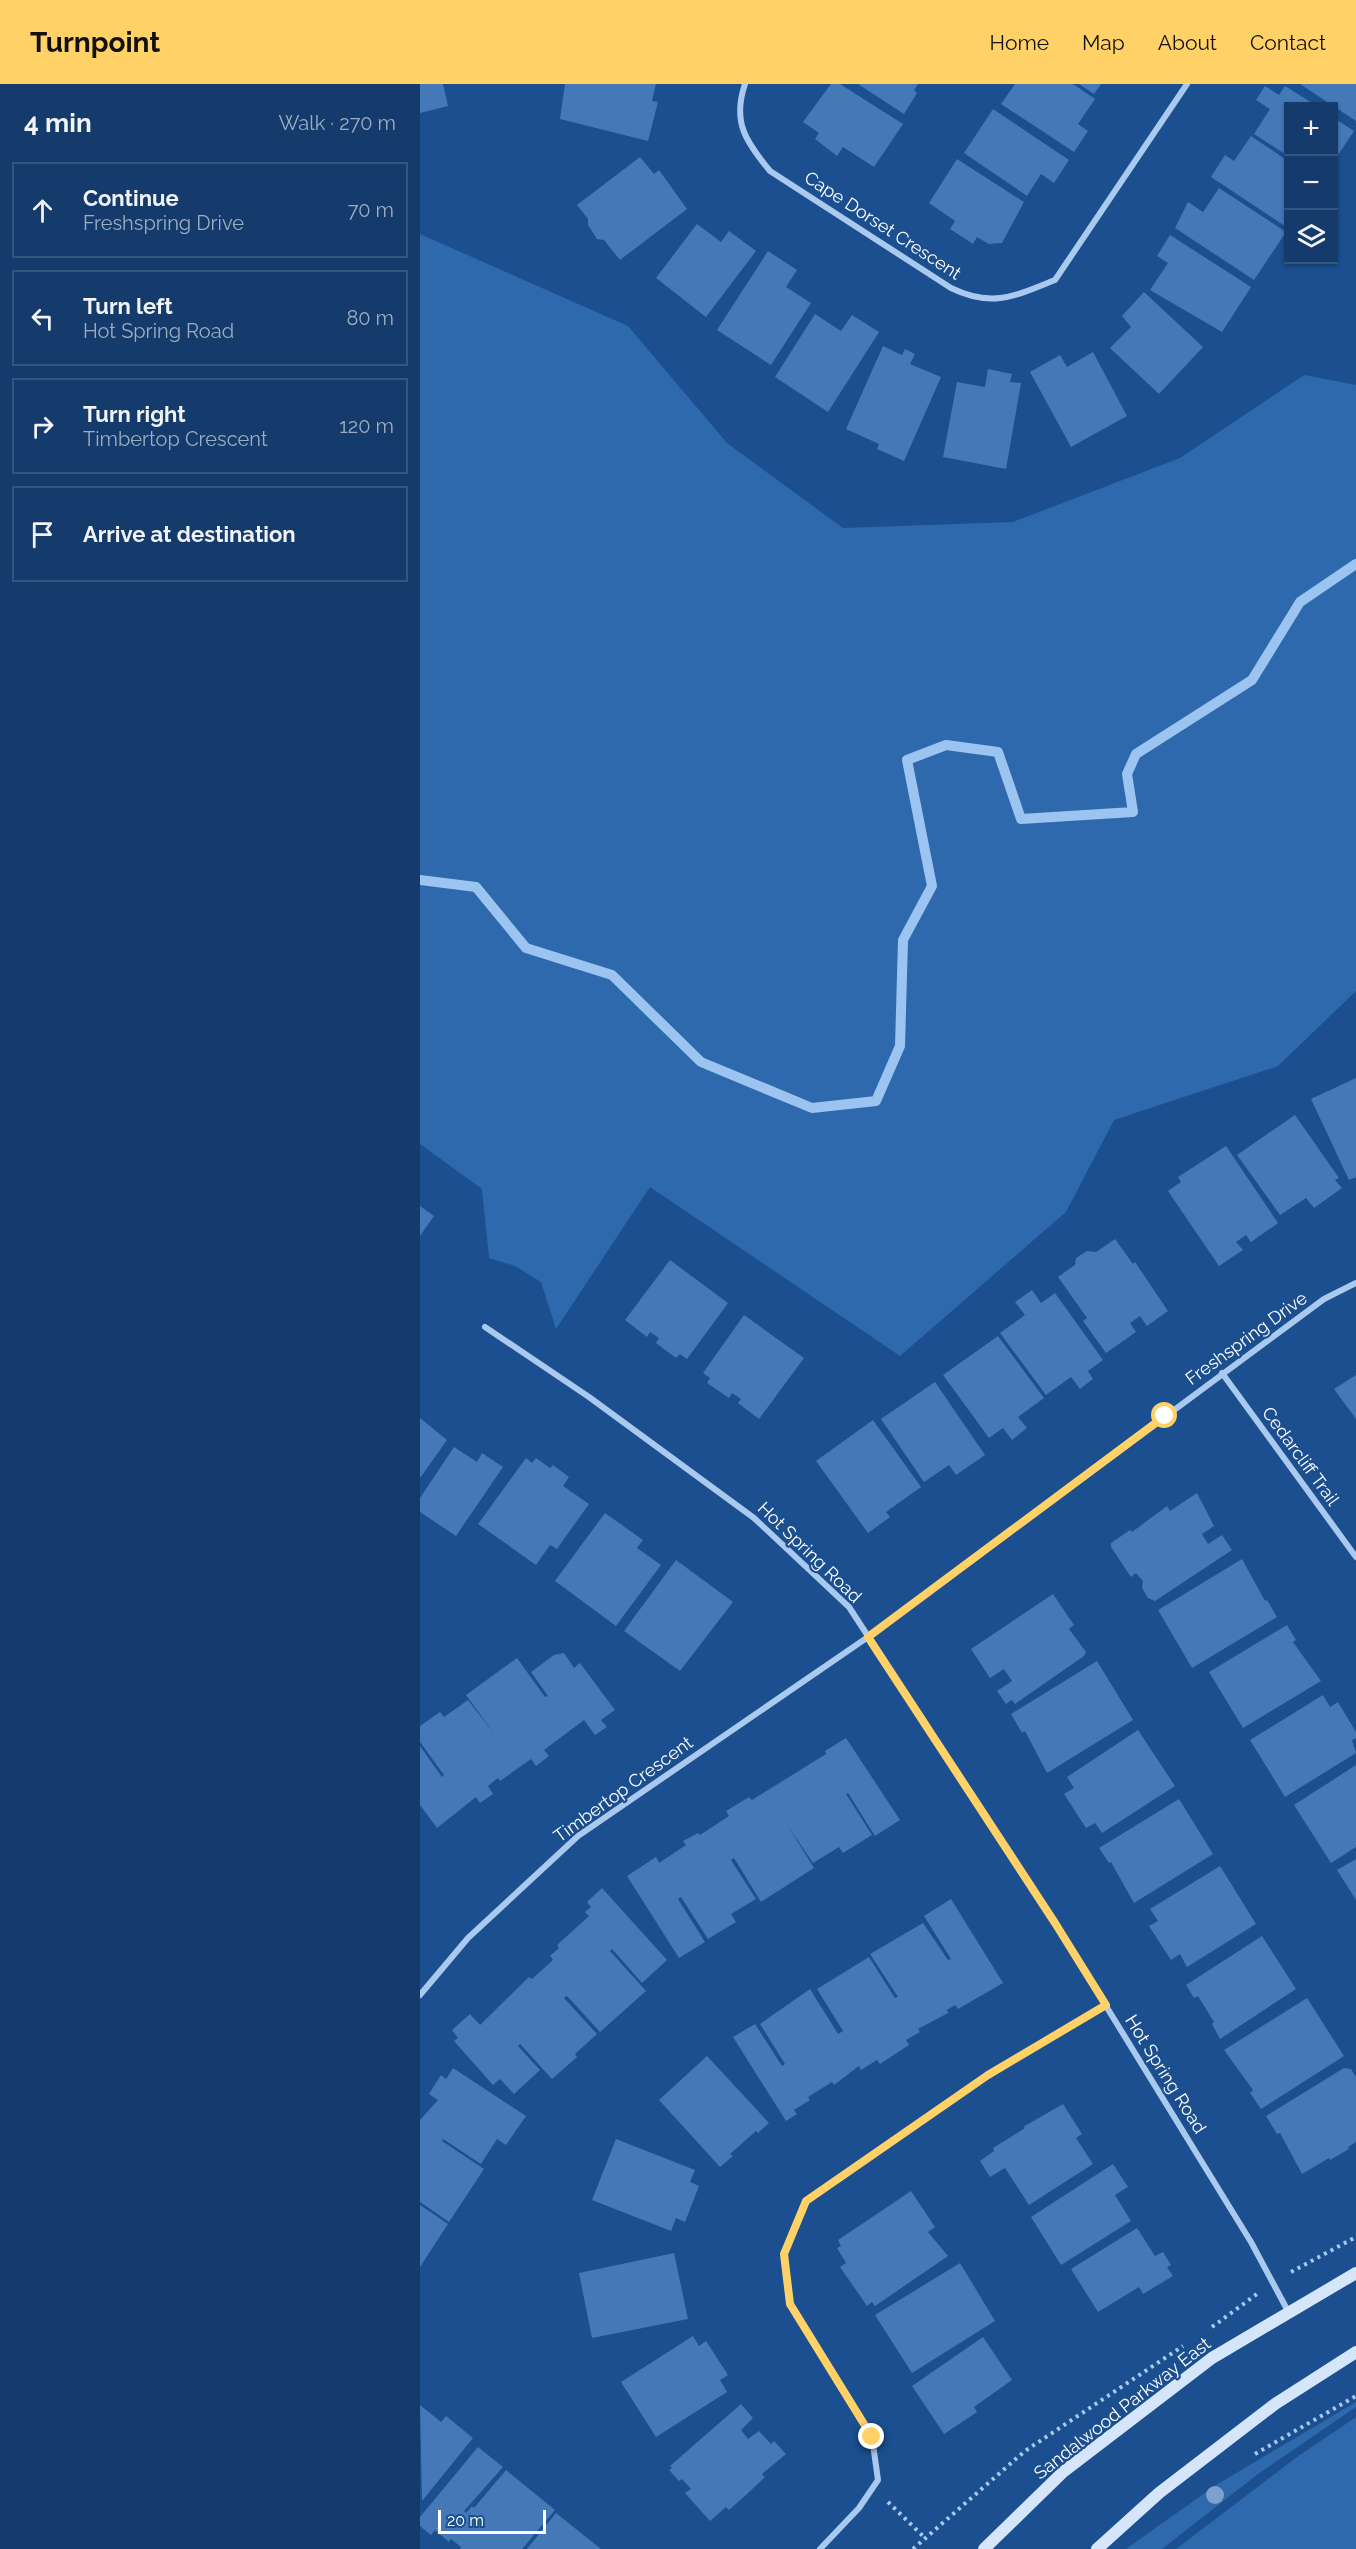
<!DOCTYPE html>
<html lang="en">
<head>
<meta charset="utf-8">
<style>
  :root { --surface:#143b6b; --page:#1d4271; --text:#f1f3f6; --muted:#9dadc1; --line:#33557e; --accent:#ffd166 }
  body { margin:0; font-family:Raleway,sans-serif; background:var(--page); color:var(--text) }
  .controls { position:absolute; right:18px; top:18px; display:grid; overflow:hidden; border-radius:0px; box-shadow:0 2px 4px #0004 }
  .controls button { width:54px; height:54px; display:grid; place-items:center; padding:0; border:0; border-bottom:2px solid var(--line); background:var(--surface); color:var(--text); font:30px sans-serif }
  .scale { position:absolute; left:18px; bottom:15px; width:108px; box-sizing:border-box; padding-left:6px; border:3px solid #fff; border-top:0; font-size:16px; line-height:21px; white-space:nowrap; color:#fff; -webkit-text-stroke:4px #1b4f8f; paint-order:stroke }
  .stop { position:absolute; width:18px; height:18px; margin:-14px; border:4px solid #ffd166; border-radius:50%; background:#fff }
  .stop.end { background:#ffd166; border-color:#fff; box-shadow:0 2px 6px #0008 }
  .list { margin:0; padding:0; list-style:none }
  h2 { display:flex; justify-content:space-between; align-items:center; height:78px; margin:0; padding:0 24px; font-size:26px }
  h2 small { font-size:20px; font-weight:400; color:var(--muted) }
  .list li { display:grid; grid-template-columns:39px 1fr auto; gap:18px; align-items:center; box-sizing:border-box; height:96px; margin:0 12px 12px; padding:0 12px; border:2px solid var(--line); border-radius:0px }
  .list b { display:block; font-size:22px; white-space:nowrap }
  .list p { margin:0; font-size:20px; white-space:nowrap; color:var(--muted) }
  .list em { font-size:20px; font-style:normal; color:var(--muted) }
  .icon { flex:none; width:33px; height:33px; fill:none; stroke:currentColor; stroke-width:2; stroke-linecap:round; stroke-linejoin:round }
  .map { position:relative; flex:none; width:936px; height:2465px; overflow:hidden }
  header { display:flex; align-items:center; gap:36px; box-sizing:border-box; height:84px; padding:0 30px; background:var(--accent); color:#111 }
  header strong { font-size:28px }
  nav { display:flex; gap:33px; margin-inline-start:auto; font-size:21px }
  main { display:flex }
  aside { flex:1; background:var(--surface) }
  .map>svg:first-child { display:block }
</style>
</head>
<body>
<header>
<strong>Turnpoint</strong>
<nav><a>Home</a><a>Map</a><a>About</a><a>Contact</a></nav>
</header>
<main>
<aside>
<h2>4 min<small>Walk · 270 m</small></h2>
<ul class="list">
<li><svg class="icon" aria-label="ahead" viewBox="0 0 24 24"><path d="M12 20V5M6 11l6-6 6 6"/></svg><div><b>Continue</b><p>Freshspring Drive</p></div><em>70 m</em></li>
<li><svg class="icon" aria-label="left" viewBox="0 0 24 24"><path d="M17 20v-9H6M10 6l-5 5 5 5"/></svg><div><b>Turn left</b><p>Hot Spring Road</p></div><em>80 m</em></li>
<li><svg class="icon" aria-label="right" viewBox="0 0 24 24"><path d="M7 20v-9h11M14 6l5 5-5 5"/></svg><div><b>Turn right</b><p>Timbertop Crescent</p></div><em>120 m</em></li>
<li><svg class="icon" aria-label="arrive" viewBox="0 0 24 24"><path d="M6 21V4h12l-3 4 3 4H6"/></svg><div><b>Arrive at destination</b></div></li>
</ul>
</aside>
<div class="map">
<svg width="936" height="2465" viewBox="0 0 936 2465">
  <rect width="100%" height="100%" fill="#1b4f8f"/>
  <!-- green -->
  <g fill="#2e69ad">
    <path d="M 0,150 L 208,242 L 307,359 L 423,444 L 593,438 L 760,374 L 884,291 L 936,301 L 936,907 L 858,982 L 694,1036 L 646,1128 L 480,1272 L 230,1103 L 136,1245 L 121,1198 L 95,1182 L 69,1174 L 62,1105 L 0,1060 Z"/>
    <path d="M 936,2318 L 936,2323 L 838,2390 L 742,2465 L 706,2465 L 796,2401 Z"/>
    <path d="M 936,2333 L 936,2465 L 756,2465 L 877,2373 Z"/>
  </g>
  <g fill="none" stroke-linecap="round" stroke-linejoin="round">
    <!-- stream -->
    <path stroke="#9cc4f0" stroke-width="10" d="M 0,796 L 56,803 L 106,864 L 192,891 L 281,978 L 392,1024 L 456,1017 L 480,962 L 483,856 L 512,802 L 487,676 L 526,661 L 578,668 L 601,735 L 713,728 L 707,690 L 716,670 L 832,596 L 880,518 L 936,480"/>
  </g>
  <!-- building -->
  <g fill="#4478b7">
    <path d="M 0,0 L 23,0 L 28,22 L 0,29 Z"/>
    <path d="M 145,0 L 236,0 L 232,17 L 238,18 L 228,57 L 140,35 Z"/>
    <path d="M 411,0 L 420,0 L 483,40 L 454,83 L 423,63 L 417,72 L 395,55 L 399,49 L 383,38 Z"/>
    <path d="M 438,0 L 498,0 L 494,6 L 497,9 L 484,30 Z"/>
    <path d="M 595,0 L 653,0 L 675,15 L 658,40 L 668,47 L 654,68 L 581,20 Z"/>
    <path d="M 659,0 L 681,0 L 674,10 Z"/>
    <path d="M 880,0 L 936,0 L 936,37 Z"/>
    <path d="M 845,2 L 859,11 L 865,2 L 897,22 L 868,22 L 868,72 L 834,50 L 850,25 L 836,16 Z"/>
    <path d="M 573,25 L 649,76 L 634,99 L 621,90 L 607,112 L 544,69 Z"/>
    <path d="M 914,34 L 934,47 L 914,77 Z"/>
    <path d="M 831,52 L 868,77 L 868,144 L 791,93 L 805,71 L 814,77 Z"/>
    <path d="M 220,73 L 234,90 L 239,86 L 267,125 L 200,176 L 184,156 L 177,155 L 168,141 L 168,135 L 157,121 Z"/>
    <path d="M 537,75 L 604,118 L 582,159 L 569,160 L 557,153 L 553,160 L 530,145 L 535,137 L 509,119 Z"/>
    <path d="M 799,104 L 866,148 L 834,196 L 755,144 L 768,118 L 783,128 Z"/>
    <path d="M 277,140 L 301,158 L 309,147 L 336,167 L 286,233 L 236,194 Z"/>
    <path d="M 750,151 L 831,203 L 802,248 L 730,206 L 748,179 L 737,172 Z"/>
    <path d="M 348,167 L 377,186 L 366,203 L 391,219 L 351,281 L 297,246 Z"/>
    <path d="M 724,208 L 783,263 L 739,310 L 690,264 L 711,243 L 702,232 Z"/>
    <path d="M 395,230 L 421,247 L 432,231 L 459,248 L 408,328 L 355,293 Z"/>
    <path d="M 463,262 L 482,271 L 485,265 L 495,270 L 490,280 L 521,293 L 484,377 L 457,365 L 459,360 L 426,345 Z"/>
    <path d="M 673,268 L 707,332 L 651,363 L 610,288 L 640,271 L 647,283 Z"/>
    <path d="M 568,285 L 592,290 L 590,298 L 601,299 L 586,385 L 523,373 L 537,298 L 565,303 Z"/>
    <path d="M 936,994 L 936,1093 L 929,1096 L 891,1015 Z"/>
    <path d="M 875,1031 L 919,1094 L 915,1096 L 922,1104 L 894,1124 L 886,1114 L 860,1131 L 817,1071 Z"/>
    <path d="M 806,1062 L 858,1139 L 831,1158 L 826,1151 L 816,1158 L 823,1166 L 799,1182 L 748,1107 L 761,1098 L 758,1093 Z"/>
    <path d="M 0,1122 L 14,1132 L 0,1152 Z"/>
    <path d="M 695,1155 L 713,1180 L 715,1178 L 748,1227 L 727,1242 L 720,1232 L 710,1239 L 716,1248 L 686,1269 L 663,1237 L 667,1234 L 638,1193 L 655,1181 L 656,1174 L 667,1167 L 676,1168 Z"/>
    <path d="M 250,1176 L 308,1219 L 267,1275 L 260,1270 L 256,1274 L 236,1259 L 239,1254 L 230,1248 L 227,1253 L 205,1236 Z"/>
    <path d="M 612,1206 L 621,1219 L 635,1209 L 683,1276 L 668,1287 L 673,1295 L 660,1305 L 651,1293 L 626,1311 L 580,1249 L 605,1231 L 595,1218 Z"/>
    <path d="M 324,1231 L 384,1274 L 339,1335 L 318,1319 L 321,1315 L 312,1309 L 309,1314 L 287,1299 L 290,1294 L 283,1289 Z"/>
    <path d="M 578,1252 L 624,1314 L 598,1333 L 607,1344 L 592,1356 L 583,1344 L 569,1354 L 523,1291 Z"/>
    <path d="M 936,1291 L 936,1335 L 914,1305 Z"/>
    <path d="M 515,1298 L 565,1371 L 536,1391 L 529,1381 L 504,1398 L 461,1335 Z"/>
    <path d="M 0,1334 L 27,1356 L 0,1394 Z"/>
    <path d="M 453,1336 L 501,1403 L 466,1428 L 470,1433 L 448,1449 L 396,1377 Z"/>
    <path d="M 34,1363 L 57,1378 L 62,1369 L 83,1383 L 36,1452 L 0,1428 L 0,1414 Z"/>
    <path d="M 106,1374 L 112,1379 L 116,1374 L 130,1384 L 133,1381 L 149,1393 L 143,1402 L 169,1420 L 137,1465 L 130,1461 L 116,1481 L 58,1440 Z"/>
    <path d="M 777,1409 L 794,1442 L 782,1450 L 788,1460 L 802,1451 L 812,1466 L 735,1517 L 728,1514 L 722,1504 L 723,1497 L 716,1489 L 711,1493 L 691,1463 L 691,1459 L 710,1446 L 712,1448 L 747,1422 L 750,1427 Z"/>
    <path d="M 185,1429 L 223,1456 L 217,1464 L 241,1481 L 196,1542 L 135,1497 Z"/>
    <path d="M 822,1475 L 845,1517 L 847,1516 L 857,1533 L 772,1584 L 738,1526 Z"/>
    <path d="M 256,1476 L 313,1518 L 260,1587 L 204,1547 Z"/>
    <path d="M 633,1510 L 654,1541 L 649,1545 L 666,1568 L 664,1572 L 595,1620 L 592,1616 L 586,1620 L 577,1607 L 592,1597 L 584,1585 L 570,1594 L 551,1565 Z"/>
    <path d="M 867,1541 L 876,1556 L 873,1558 L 901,1597 L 823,1644 L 789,1588 Z"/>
    <path d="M 144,1569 L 154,1584 L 160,1579 L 195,1626 L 181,1636 L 187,1643 L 175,1651 L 164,1636 L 124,1666 L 129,1672 L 116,1682 L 111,1675 L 80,1697 L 78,1694 L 68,1702 L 73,1710 L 60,1719 L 56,1713 L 17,1744 L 0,1721 L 0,1662 L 22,1693 L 24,1691 L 0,1658 L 0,1642 L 20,1628 L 24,1633 L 48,1616 L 75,1651 L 46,1611 L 97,1574 L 125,1613 L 128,1612 L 111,1588 L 134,1571 Z"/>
    <path d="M 677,1577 L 713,1636 L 627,1689 L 605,1647 L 602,1649 L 591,1630 Z"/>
    <path d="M 903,1611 L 910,1623 L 918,1618 L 936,1648 L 936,1654 L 932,1656 L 936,1669 L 865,1713 L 830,1656 Z"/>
    <path d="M 718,1646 L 755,1702 L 682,1749 L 675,1739 L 666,1744 L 644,1710 L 654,1704 L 647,1693 Z"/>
    <path d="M 426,1654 L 480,1736 L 455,1752 L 428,1709 L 426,1710 L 452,1751 L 423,1769 L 419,1763 L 393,1779 L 368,1742 L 394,1784 L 341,1818 L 314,1774 L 311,1776 L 336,1815 L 311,1830 L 316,1838 L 288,1855 L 261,1813 L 258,1815 L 285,1858 L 259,1874 L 207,1792 L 236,1773 L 239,1779 L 266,1761 L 263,1757 L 278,1749 L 280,1751 L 309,1732 L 306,1727 L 329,1713 L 332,1716 L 406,1670 L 405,1667 Z"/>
    <path d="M 936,1681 L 936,1763 L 911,1779 L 874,1721 Z"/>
    <path d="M 759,1715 L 793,1770 L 714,1819 L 691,1778 L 689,1779 L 679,1764 Z"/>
    <path d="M 936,1775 L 936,1816 L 917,1786 Z"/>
    <path d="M 800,1782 L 836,1840 L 767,1883 L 760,1870 L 751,1876 L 729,1842 L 738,1837 L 730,1825 Z"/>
    <path d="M 182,1804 L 247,1876 L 222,1899 L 192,1865 L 190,1867 L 226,1907 L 180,1948 L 147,1912 L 144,1914 L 177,1950 L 155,1970 L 157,1973 L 132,1995 L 100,1960 L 98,1962 L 120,1986 L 94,2010 L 80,1995 L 73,2001 L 34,1957 L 38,1954 L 32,1946 L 50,1930 L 60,1941 L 109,1893 L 112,1895 L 133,1876 L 130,1872 L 139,1864 L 137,1861 L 169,1832 L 165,1828 L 171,1823 L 167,1818 Z"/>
    <path d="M 531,1815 L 583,1899 L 538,1925 L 535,1921 L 527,1926 L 528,1929 L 498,1945 L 500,1948 L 486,1956 L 489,1961 L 460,1980 L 457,1976 L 441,1986 L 439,1982 L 414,2001 L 412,1998 L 388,2013 L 390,2016 L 374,2026 L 377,2030 L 366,2037 L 313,1953 L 335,1940 L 362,1982 L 365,1980 L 340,1940 L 390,1905 L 418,1950 L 423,1947 L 397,1905 L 449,1873 L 475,1914 L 478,1913 L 450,1870 L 503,1839 L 528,1876 L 531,1875 L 504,1832 Z"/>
    <path d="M 842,1852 L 876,1905 L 800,1955 L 792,1940 L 794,1938 L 778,1912 L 774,1914 L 766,1901 Z"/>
    <path d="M 887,1914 L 924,1972 L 841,2025 L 830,2009 L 833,2006 L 804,1966 Z"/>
    <path d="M 287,1972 L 349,2039 L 338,2049 L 336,2047 L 310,2070 L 313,2072 L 300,2083 L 239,2016 Z"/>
    <path d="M 33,1984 L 106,2032 L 86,2061 L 77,2055 L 61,2080 L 23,2055 L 22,2057 L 64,2085 L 29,2138 L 0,2118 L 0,2036 L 18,2016 L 9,2010 L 21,1991 L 26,1995 Z"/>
    <path d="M 924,1984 L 931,1985 L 936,1993 L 936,2058 L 928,2063 L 929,2065 L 910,2076 L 909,2074 L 882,2090 L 860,2049 L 857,2050 L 846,2032 Z"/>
    <path d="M 643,2020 L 662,2050 L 656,2054 L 673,2080 L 609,2121 L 585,2084 L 570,2093 L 560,2077 L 574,2067 L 573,2064 L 605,2044 L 603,2043 Z"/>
    <path d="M 196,2055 L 275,2086 L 270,2098 L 279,2102 L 265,2138 L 256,2134 L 251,2147 L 172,2116 Z"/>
    <path d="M 693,2080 L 708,2103 L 695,2111 L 711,2137 L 641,2181 L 611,2133 Z"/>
    <path d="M 491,2107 L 515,2143 L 508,2148 L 528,2172 L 455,2222 L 452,2218 L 447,2222 L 420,2183 L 426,2179 L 417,2164 L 421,2162 L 418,2156 Z"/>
    <path d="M 0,2121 L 28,2140 L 0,2183 Z"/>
    <path d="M 717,2144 L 735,2172 L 743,2168 L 751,2181 L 747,2183 L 753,2192 L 723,2210 L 719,2203 L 678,2228 L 651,2185 Z"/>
    <path d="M 254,2169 L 268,2235 L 172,2254 L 159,2189 Z"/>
    <path d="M 540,2179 L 575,2237 L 492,2289 L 455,2231 Z"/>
    <path d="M 273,2252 L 279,2262 L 286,2257 L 308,2291 L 300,2296 L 307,2308 L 236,2353 L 201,2298 Z"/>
    <path d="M 563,2253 L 592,2296 L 554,2323 L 557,2328 L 524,2350 L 492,2302 Z"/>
    <path d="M 321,2320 L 333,2334 L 321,2346 L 328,2355 L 339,2347 L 351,2360 L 354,2357 L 366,2370 L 342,2390 L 345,2393 L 326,2411 L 309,2426 L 306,2423 L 290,2437 L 265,2409 L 271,2405 L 262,2395 L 259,2397 L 249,2386 L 252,2384 L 250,2382 Z"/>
    <path d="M 0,2321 L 21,2338 L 26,2332 L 53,2354 L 2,2417 Z"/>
    <path d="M 58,2363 L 83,2383 L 44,2427 L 46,2429 L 52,2422 L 54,2424 L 86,2386 L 135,2426 L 102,2465 L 40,2465 L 41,2463 L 31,2455 L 29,2458 L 15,2446 L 11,2451 L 0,2442 L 0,2433 Z"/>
    <path d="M 136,2429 L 181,2465 L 107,2465 Z"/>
  </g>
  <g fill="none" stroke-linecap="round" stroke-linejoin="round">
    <!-- path -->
    <g stroke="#a9c9ee" stroke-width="4" stroke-dasharray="3 4.5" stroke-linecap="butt">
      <path d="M 871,2188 L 936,2153"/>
      <path d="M 792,2243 L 837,2210"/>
      <path d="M 835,2370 L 936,2312"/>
      <path d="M 468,2418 L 504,2453"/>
      <path d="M 493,2465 L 605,2367 L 763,2262"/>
    </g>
    <!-- minor -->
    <g stroke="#a9c9ee" stroke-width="6">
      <path d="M 325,0 C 312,38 326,58 350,87 L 531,204 C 572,224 595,212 635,196 L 767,0"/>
      <path d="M 65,1243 L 169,1313 L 334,1434 L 429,1523 L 635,1839 L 831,2158 L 869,2229"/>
      <path d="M 802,1289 L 936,1473"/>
      <path d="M 0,1911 L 48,1854 L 158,1752 L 448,1553 L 904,1215 L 936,1199"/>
      <path d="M 400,2465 L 439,2424 L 458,2396 L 452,2353 L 370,2220 L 364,2171 L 386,2117 L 568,1991 L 686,1921"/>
    </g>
    <!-- secondary -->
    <g stroke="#d6e6fa" stroke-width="12">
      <path d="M 564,2465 L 643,2388 L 792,2274 L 936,2189"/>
      <path d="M 677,2465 L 739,2409 L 855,2320 L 936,2268"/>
    </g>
  </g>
  <!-- trees -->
  <circle fill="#7ea0ca" cx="795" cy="2411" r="9"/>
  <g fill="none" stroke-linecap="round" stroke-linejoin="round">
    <!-- route -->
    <path stroke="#ffd166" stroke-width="8" d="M 452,2353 L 370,2220 L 364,2170 L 386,2117 L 568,1991 L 686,1921 L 635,1839 L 448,1553 L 745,1332"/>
  </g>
  <g text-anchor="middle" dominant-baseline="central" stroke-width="4.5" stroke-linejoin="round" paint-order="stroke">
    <!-- street labels -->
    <g font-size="18" fill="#fff" stroke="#1b4f8f">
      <text transform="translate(463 141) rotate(33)">Cape Dorset Crescent</text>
      <text transform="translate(826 1254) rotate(-36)">Freshspring Drive</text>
      <text transform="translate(881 1372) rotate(54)">Cedarcliff Trail</text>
      <text transform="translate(390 1468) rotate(44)">Hot Spring Road</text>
      <text transform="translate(203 1705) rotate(-36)">Timbertop Crescent</text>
      <text transform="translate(746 1990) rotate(58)">Hot Spring Road</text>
      <text transform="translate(702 2324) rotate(-38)">Sandalwood Parkway East</text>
    </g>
  </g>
</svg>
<div class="controls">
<button>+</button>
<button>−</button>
<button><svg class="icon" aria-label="layers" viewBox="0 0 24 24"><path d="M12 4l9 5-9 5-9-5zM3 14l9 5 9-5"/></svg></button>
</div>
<div class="scale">20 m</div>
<div class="stop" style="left:745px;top:1332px"></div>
<div class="stop end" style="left:452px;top:2353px"></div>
</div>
</main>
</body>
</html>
